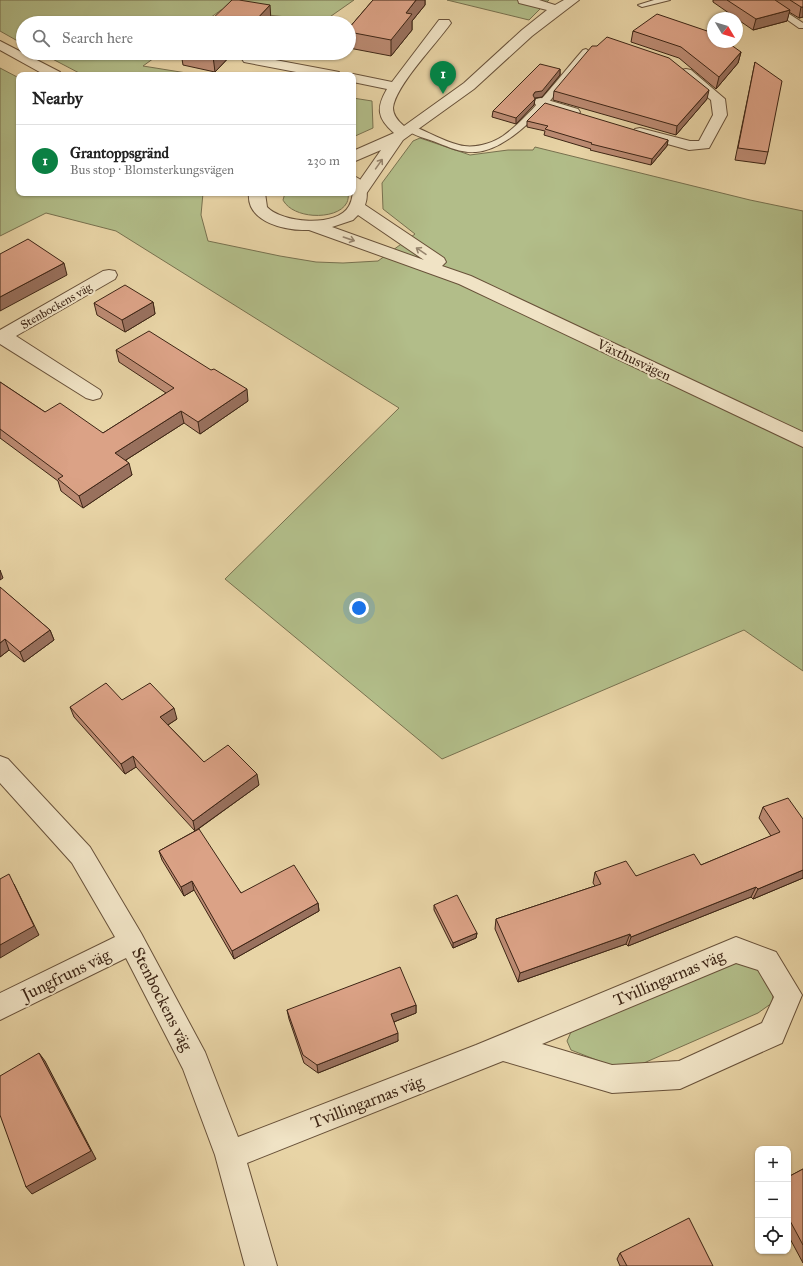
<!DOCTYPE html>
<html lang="en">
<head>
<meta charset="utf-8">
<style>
  :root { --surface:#fff; --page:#f2f2f2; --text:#222; --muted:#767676; --line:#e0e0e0; --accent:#0b8043 }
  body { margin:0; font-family:"IM FELL Great Primer",serif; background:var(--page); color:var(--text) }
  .controls { position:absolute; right:12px; bottom:12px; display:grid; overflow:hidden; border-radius:8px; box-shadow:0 1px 3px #0004 }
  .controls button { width:36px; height:36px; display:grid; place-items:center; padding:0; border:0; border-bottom:1px solid var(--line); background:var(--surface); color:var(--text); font:20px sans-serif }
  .compass { position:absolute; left:707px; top:12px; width:36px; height:36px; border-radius:50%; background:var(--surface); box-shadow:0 1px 3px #0004; rotate:128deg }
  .you { position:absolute; left:359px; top:608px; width:14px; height:14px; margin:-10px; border:3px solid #fff; border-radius:50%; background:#1a73e8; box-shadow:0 0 0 6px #1a73e833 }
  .badge { display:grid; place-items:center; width:26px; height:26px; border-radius:50%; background:var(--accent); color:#fff; font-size:13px; font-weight:700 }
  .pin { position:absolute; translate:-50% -33px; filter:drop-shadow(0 1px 2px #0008) }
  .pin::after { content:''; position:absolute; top:21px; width:14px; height:12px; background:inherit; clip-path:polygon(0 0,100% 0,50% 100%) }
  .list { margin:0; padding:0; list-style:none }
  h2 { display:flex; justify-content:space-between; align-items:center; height:52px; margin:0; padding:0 16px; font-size:17px }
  h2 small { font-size:13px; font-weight:400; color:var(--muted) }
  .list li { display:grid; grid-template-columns:26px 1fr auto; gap:12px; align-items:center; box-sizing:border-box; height:72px; padding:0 16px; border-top:1px solid var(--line) }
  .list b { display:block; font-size:15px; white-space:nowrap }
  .list p { margin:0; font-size:13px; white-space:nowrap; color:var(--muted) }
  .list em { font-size:13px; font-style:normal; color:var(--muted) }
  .icon { flex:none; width:22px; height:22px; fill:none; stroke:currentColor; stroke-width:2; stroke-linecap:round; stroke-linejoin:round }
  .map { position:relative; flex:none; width:803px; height:1266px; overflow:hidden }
  .search { position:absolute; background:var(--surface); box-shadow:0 1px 3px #0004; left:16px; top:16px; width:340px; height:44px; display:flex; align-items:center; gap:10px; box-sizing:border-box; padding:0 14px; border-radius:22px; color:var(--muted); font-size:15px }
  .panel { position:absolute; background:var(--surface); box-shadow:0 1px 3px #0004; left:16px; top:72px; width:340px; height:124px; border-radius:8px }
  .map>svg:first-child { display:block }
</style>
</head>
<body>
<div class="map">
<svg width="803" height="1266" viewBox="0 0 803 1266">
  <rect width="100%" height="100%" fill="#e8d4a6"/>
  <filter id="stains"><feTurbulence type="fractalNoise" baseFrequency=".005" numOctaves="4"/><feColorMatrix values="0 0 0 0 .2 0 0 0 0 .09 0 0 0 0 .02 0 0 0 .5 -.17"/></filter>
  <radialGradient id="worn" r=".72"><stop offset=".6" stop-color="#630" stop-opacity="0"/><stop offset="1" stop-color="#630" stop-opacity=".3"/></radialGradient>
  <!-- green -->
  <g fill="#b2bd89" stroke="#78714f">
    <path d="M 0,0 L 354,0 L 324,21 L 221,10 L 203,23 L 23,23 L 23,44 L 0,31 Z"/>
    <path d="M 447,0 L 549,0 L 529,20 Z"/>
    <path d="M 41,53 L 161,53 L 143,66 L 199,75 L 83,75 Z"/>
    <path d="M 0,68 L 19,78 L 19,193 L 203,193 L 201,215 L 208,241 L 280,256 L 316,262 L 343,263 L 378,261 L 415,234 L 383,209 L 382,183 L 413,141 L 420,138 L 470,155 L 508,150 L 533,150 L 535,147 L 750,200 L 803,211 L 803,671 L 744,630 L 442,759 L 225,579 L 399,408 L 116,231 L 46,213 L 0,236 Z"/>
    <path d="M 353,98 L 372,101 L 373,128 L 353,137 Z"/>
    <path d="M 285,193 L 348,193 C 353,220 295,223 283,200 Z"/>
    <path d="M 736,962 L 762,968 L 774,990 L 772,1003 L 758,1013 L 637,1066 L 617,1068 L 571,1050 L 567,1041 L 571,1032 Z"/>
  </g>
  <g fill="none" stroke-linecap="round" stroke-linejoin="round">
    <defs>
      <g id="service">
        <path d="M 654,0 L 670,0 L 642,7 L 638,5 Z"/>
        <path d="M 759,0 L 768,0 L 803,23 L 803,28 L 799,28 Z"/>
        <path d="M 586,49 L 590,52 L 589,54 C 563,84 518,149 476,152 C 462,153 451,148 438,143 C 429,139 412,136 405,128 L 407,126 L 413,126 C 428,132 443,141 459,145 C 473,149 491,144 503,136 C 530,117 560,76 583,50 Z"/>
      </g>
      <g id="minor">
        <path d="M 518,0 L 539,0 L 555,5 L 564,0 L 579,0 L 532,36 L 474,89 L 403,140 L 366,194 L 354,194 L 353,190 L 381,150 L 353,162 L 353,151 L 394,133 C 377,118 376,108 387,89 L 353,82 L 353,75 L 348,75 L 353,74 L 392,82 L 439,20 L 449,20 L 451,23 C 437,43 395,86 393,108 C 393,115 398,121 404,126 L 464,83 L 522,30 L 547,10 L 519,3 Z"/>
        <path d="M 249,55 L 334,71 L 339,72 L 341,75 L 312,75 L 244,62 L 242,59 L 244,56 Z"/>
        <path d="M 686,69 L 691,70 L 725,99 L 727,115 L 709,148 L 689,150 L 635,135 L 633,132 L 635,129 L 640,128 L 690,141 L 699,141 L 713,115 L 711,100 L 681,76 L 679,73 L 681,70 Z"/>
        <path d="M 541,98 L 578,109 L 580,112 L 578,115 L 573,116 L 536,105 L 534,102 L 536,99 Z"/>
        <path d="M 109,270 L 115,271 L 117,275 L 115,279 L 16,336 L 100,390 L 102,394 L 100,398 L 93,400 L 86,398 L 0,344 L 0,330 L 103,271 Z"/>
        <path d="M 0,756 L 8,759 L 90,847 L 141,933 L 205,1052 L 238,1137 L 476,1045 L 736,937 L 776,952 L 802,995 L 782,1043 L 680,1089 L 612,1093 L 503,1061 L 247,1163 L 277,1266 L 245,1266 L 215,1155 L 183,1069 L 126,958 L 0,1020 L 0,993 L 115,937 L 72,863 L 0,783 ZM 736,963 L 758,970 L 774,997 L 762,1023 L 679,1061 L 612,1065 L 542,1044 Z"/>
      </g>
      <g id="tertiary">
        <path d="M 0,41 L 60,72 L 62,75 L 45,75 L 0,50 Z"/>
        <path d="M 353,176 C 367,180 369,194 365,205 L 444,258 L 446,262 L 442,266 L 471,276 L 803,432 L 803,447 L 459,284 L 309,230 C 287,231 246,223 249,193 L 265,193 L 267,207 C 282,223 337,228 349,206 C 354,197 353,187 353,176 ZM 358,215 L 424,260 L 332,227 L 353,220 Z"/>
      </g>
    </defs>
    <!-- service casing -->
    <use href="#service" stroke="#685139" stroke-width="2"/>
    <!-- minor casing -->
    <use href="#minor" stroke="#685139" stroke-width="2"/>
    <!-- tertiary casing -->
    <use href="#tertiary" stroke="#685139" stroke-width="2"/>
    <!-- service -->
    <use href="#service" fill="#f0e3c5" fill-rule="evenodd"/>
    <!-- minor -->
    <use href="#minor" fill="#f0e3c5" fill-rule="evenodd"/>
    <!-- tertiary -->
    <use href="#tertiary" fill="#f0e3c5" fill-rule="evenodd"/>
  </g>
  <!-- wall -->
  <g fill="#bc8b73" stroke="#3d2515">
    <path d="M 373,0 L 425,0 L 425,5 L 412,21 L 412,30 L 391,56 L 349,48 L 349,28 Z"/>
    <path d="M 713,0 L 803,0 L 803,17 L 799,18 L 789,12 L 787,21 L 753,30 L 737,19 L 737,18 L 736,18 L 713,2 Z"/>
    <path d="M 633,31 L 741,52 L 738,63 L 716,89 L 679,58 L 631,42 Z"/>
    <path d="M 181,53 L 233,53 L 215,72 L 183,65 Z"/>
    <path d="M 755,62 L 768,152 L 765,164 L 735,160 Z"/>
    <path d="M 560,69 L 560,75 L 542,97 L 535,98 L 534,105 L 516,124 L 492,117 L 493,111 Z"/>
    <path d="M 554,91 L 707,99 L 676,135 L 553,100 Z"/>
    <path d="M 527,121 L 668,140 L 667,146 L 651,165 L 590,150 L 591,149 L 544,135 L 545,131 L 527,127 Z"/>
    <path d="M 153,302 L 155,314 L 125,332 L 97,315 L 94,303 Z"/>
    <path d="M 116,350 L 248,401 L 200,434 L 184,423 L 126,460 L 132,475 L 83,508 L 61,491 L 58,481 L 0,438 L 0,382 L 45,412 L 103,433 L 166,393 L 119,362 Z"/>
    <path d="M 3,590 L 50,630 L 54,640 L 24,662 L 9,650 L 0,657 Z"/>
    <path d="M 122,700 L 177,719 L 168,725 L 204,762 L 259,785 L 197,830 L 241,893 L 318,903 L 319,911 L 234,959 L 194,890 L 184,896 L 162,860 L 159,851 L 195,831 L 136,767 L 125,774 L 74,717 L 70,707 Z"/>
    <path d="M 763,807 L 803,819 L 803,878 L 753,899 L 751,897 L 628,946 L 626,944 L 518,982 L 495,929 L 496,919 L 595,886 L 593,883 L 595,872 L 636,876 L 701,865 L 771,836 L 759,818 Z"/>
    <path d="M 434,905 L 477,933 L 476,938 L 453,948 L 434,910 Z"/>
    <path d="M 416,1005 L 416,1013 L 394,1022 L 398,1041 L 318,1073 L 304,1063 L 289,1019 L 287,1010 Z"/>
    <path d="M 803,1169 L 803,1263 L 788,1235 L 788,1177 Z"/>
    <path d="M 620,1253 L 713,1266 L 620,1266 L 617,1259 Z"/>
  </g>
  <!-- shaded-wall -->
  <g fill="#99715e" stroke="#3d2515">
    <path d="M 416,0 L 425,0 L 425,5 L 412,21 L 412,30 L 391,56 L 391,40 L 406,13 Z"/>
    <path d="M 270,5 L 271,21 L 269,23 L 253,23 Z"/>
    <path d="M 801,7 L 803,7 L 803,17 L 799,18 Z"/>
    <path d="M 790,10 L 787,21 L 753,30 L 756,19 Z"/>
    <path d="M 741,52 L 738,63 L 716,89 L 719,77 Z"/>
    <path d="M 216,53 L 233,53 L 215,72 L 213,56 Z"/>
    <path d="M 560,69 L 560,75 L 542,97 L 535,98 L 533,101 L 535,99 L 534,105 L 516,124 L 516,118 L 535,92 Z"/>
    <path d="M 709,90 L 707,99 L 676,135 L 677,126 Z"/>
    <path d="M 668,140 L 667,146 L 651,165 L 652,159 Z"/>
    <path d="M 64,263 L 67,275 L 0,311 L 0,297 Z"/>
    <path d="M 153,302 L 155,314 L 125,332 L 122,320 Z"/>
    <path d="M 247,389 L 248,401 L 200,434 L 198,422 Z"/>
    <path d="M 181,411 L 184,423 L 118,465 L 115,453 Z"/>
    <path d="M 129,463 L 132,475 L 83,508 L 79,496 Z"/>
    <path d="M 0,570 L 3,578 L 0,580 Z"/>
    <path d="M 50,630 L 54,640 L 24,662 L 20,652 Z"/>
    <path d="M 5,639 L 9,650 L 0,657 L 0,643 Z"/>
    <path d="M 174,708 L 177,719 L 163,728 L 160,717 Z"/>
    <path d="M 133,756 L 136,767 L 125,774 L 121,764 Z"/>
    <path d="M 257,774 L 259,785 L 195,831 L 193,821 Z"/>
    <path d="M 803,870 L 803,878 L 753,899 L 758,889 Z"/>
    <path d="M 192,881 L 194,890 L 184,896 L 181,887 Z"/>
    <path d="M 14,884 L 39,935 L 0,958 L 0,945 Z"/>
    <path d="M 756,887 L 751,897 L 628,946 L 631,937 Z"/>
    <path d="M 318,903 L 319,911 L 234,959 L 232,951 Z"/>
    <path d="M 477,933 L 476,938 L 453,948 L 453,943 Z"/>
    <path d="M 630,934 L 626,944 L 518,982 L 520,973 Z"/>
    <path d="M 416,1005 L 416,1013 L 391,1023 L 391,1014 Z"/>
    <path d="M 398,1033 L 398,1041 L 318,1073 L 317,1065 Z"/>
    <path d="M 39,1053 L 45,1061 L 96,1159 L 32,1194 L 26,1187 Z"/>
  </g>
  <!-- building -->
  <g fill="#dba286" stroke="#3d2515">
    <path d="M 232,0 L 239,0 L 270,5 L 253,23 L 202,23 L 203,22 L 208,23 Z"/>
    <path d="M 373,0 L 416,0 L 406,13 L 412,14 L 391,40 L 349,32 L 349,28 Z"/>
    <path d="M 727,0 L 775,0 L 790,10 L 756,19 Z"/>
    <path d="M 790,0 L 803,0 L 803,7 L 801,7 Z"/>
    <path d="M 657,14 L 713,33 L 713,42 L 727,42 L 741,52 L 719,77 L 681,47 L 633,31 Z"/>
    <path d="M 607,37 L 669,58 L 709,90 L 677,126 L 554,91 L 592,46 L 597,46 Z"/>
    <path d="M 199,53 L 216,53 L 213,56 Z"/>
    <path d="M 755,62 L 782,81 L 768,152 L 738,148 Z"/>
    <path d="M 540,64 L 560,69 L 542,91 L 535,92 L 533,95 L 535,99 L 516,118 L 493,111 Z"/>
    <path d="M 545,103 L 668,140 L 652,159 L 591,144 L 592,143 L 545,129 L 548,126 L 527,121 Z"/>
    <path d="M 28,239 L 64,263 L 0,297 L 0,254 Z"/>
    <path d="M 125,285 L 153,302 L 122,320 L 94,303 Z"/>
    <path d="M 149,331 L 211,370 L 214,369 L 247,389 L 198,422 L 181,411 L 115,453 L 129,463 L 79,496 L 58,479 L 63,476 L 0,429 L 0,382 L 45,412 L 60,403 L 103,433 L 174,388 L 116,350 Z"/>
    <path d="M 0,587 L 50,630 L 20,652 L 5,639 L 0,643 Z"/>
    <path d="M 106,683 L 122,700 L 150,683 L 174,708 L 160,717 L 204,762 L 228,745 L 257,774 L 193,821 L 133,756 L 121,764 L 70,707 Z"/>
    <path d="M 788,798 L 803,819 L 803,870 L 758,889 L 756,887 L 631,937 L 630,934 L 520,973 L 496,919 L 601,884 L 595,872 L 626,861 L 636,876 L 694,854 L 701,865 L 780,832 L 763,807 Z"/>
    <path d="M 199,829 L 241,893 L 294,865 L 318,903 L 232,951 L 192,881 L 181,887 L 159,851 Z"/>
    <path d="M 9,874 L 34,926 L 0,945 L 0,879 Z"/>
    <path d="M 457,895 L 477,933 L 453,943 L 434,905 Z"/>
    <path d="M 400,967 L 416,1005 L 391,1014 L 398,1033 L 317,1065 L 303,1055 L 287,1010 Z"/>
    <path d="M 39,1053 L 91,1151 L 26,1187 L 0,1115 L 0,1076 Z"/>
    <path d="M 803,1169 L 803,1245 L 788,1217 L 788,1177 Z"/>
    <path d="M 689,1218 L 713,1266 L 627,1266 L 620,1253 Z"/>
  </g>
  <!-- one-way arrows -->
  <defs><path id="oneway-shaft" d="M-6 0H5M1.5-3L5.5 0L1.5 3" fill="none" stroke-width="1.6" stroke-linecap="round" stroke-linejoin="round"/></defs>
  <g stroke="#96846d">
    <use href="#oneway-shaft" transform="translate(379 164) rotate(-55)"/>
    <use href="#oneway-shaft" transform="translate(349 239) rotate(19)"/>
    <use href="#oneway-shaft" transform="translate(421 251) rotate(-146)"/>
  </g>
  <g text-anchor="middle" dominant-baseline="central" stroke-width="4" stroke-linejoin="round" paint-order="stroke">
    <!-- far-street labels -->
    <g font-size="12" fill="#3d2515" stroke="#f0e3c5">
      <text transform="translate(56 306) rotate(-30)">Stenbockens väg</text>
    </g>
    <!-- street labels -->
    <g font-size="14" fill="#3d2515" stroke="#f0e3c5">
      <text transform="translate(634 360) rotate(25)">Växthusvägen</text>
    </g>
    <!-- near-street labels -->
    <g font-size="17" fill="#3d2515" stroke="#f0e3c5">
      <text transform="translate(66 975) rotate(-26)">Jungfruns väg</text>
      <text transform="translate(669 978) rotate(-23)">Tvillingarnas väg</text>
      <text transform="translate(162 999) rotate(63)">Stenbockens väg</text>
      <text transform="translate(367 1102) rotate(-21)">Tvillingarnas väg</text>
    </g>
  </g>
  <rect width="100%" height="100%" filter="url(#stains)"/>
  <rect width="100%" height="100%" fill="url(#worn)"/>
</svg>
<div class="controls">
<button>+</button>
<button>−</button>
<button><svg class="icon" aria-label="locate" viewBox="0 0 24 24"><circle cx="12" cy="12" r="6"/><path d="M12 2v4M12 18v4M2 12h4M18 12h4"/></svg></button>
</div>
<svg class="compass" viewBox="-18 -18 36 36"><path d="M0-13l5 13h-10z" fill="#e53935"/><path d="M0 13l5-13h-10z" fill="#767676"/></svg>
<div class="you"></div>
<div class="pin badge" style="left:443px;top:94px">1</div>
<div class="search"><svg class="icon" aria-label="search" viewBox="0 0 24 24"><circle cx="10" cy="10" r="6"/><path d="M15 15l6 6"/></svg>Search here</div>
<section class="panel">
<h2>Nearby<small></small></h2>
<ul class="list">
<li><span class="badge">1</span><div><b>Grantoppsgränd</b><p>Bus stop · Blomsterkungsvägen</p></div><em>230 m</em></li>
</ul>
</section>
</div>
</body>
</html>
